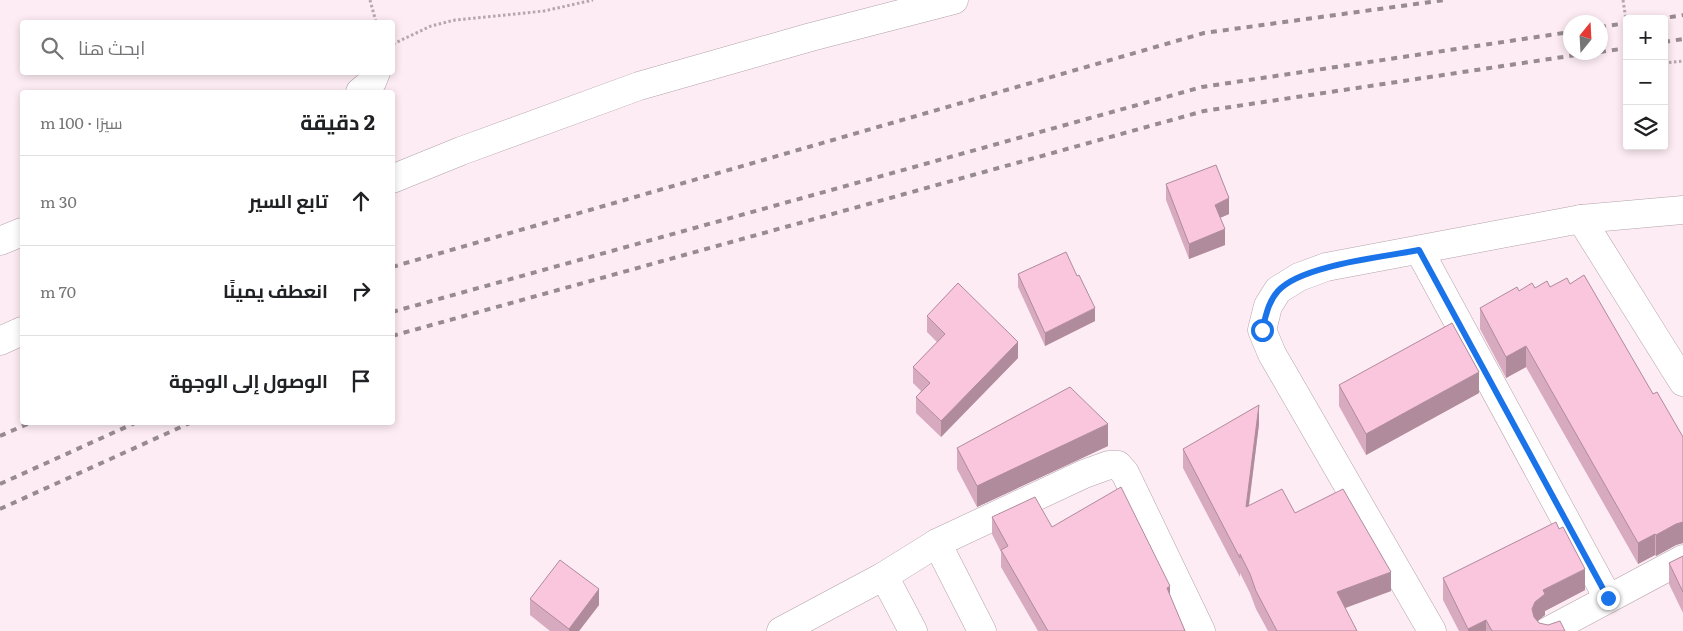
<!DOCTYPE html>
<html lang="ar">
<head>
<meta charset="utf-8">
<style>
  :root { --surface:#fff; --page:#f2f2f2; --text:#202124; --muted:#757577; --line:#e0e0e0 }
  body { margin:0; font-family:Literata,Cairo,serif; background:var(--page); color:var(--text); direction:rtl }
  .controls { position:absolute; right:15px; top:15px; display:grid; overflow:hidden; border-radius:5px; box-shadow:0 2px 8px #0003 }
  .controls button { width:45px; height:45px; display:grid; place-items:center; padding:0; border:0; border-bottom:1px solid var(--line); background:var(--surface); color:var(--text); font:25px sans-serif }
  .compass { position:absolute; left:1563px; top:15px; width:45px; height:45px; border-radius:50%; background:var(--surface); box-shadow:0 2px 8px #0003; rotate:18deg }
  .stop { position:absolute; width:15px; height:15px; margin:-11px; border:4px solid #1a73e8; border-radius:50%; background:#fff }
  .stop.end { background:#1a73e8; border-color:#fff; box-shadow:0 1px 5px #0008 }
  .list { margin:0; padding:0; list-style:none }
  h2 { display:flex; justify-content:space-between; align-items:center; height:65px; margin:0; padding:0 20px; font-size:21px }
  h2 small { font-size:16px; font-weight:400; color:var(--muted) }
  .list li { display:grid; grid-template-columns:32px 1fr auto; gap:15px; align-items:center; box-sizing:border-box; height:90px; padding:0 20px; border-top:1px solid var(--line) }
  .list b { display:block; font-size:19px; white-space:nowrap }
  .list em { font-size:16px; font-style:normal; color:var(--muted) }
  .icon { flex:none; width:28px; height:28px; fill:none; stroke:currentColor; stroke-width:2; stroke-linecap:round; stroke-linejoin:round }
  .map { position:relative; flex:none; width:1683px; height:631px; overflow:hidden; direction:ltr }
  .search { position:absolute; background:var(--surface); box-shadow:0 2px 8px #0003; left:20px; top:20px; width:375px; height:55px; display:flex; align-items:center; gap:12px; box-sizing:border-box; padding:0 18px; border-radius:5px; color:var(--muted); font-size:19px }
  .panel { position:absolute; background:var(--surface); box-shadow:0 2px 8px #0003; left:20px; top:90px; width:375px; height:335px; border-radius:5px; direction:rtl }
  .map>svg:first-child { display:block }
</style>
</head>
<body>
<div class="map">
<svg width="1683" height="631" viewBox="0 0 1683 631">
  <rect width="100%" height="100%" fill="#fdecf3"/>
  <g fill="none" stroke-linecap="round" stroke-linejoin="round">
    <defs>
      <g id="street">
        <path d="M 360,92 L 372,82 L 376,72"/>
        <path d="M 392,179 L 461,151 L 639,86 L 811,37 L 954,0"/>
        <path d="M 1581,219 L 1683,382"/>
        <path d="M 0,241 L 22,232"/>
        <path d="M 1419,250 L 1608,598"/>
        <path d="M 0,341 L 22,331"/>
        <path d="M 937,543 L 982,631"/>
        <path d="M 884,576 L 913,631"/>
        <path d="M 781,631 L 884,576 L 937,543 L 1084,474 L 1109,465 L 1118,465 L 1125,473 L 1201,631"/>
        <path d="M 1432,631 L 1272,354 L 1262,330 L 1268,306 L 1278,290 L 1299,277 L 1326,267 L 1581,219 L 1683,210"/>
        <path d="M 1548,631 L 1683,559"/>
      </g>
    </defs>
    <!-- street casing -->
    <use href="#street" stroke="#b3a3aa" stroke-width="29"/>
    <!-- path -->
    <g stroke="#b5a7ad" stroke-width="3" stroke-dasharray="2.5 2.5" stroke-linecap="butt">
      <path d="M 370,0 L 376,22"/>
      <path d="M 393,44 L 431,26 L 455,20 L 544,11 L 593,0"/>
      <path d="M 1664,63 L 1683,61"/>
    </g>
    <!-- street -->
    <use href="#street" stroke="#fff" stroke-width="28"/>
    <!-- rail -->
    <g stroke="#978b90" stroke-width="4" stroke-dasharray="6 6" stroke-linecap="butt">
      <path d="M 1658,19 L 1683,15"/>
      <path d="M 1600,27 L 1627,23"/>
      <path d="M 1664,42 L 1683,39"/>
      <path d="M 1600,52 L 1627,48"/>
      <path d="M 392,267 L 1204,33 L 1445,0"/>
      <path d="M 392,312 L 1202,87 L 1570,32"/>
      <path d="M 392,336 L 1204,111 L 1596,52"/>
      <path d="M 0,436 L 32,422"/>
      <path d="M 0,484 L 137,422"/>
      <path d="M 0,509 L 192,422"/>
    </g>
    <!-- path-bridge -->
    <path stroke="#b5a7ad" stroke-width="3" stroke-dasharray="2.5 2.5" stroke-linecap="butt" d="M 1623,0 L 1627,26"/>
  </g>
  <!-- wall -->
  <g fill="#d7aabf">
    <path d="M 1166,184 L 1229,214 L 1220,218 L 1225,245 L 1189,259 L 1166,200 Z"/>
    <path d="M 1018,274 L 1095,321 L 1045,346 L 1018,287 Z"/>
    <path d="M 1570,284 L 1653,394 L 1683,437 L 1683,543 L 1676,545 L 1656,556 L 1655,555 L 1638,564 L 1526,367 L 1506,378 L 1480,329 L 1480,308 L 1519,291 L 1550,287 Z"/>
    <path d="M 927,316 L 1018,358 L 941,437 L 916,413 L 916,397 L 921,391 L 913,383 L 913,367 L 937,342 L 927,332 Z"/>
    <path d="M 1339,385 L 1479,393 L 1366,455 L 1339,406 Z"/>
    <path d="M 1259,424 L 1249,506 L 1295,513 L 1391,591 L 1345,608 L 1357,631 L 1268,631 L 1256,609 L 1250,593 L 1240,573 L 1240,577 L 1183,468 L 1183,449 Z"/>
    <path d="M 1108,446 L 977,507 L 957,469 L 957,448 Z"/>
    <path d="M 992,517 L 1052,527 L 1170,596 L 1185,631 L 1038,631 L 1001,567 L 1001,552 L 992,534 Z"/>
    <path d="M 1683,556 L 1683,613 L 1669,584 L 1669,563 Z"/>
    <path d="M 1443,578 L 1585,590 L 1545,611 L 1545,615 L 1538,621 L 1539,623 L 1565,631 L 1459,631 L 1443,600 Z"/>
    <path d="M 530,599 L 599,605 L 579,631 L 550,631 L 530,615 Z"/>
  </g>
  <!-- shaded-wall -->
  <g fill="#af8b9b">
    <path d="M 1229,198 L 1229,214 L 1215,220 L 1215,205 Z"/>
    <path d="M 1225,229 L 1225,245 L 1189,259 L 1189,244 Z"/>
    <path d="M 1095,308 L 1095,321 L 1045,346 L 1045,333 Z"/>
    <path d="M 1018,342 L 1018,358 L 941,437 L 941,421 Z"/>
    <path d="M 1526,346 L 1526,367 L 1506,378 L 1506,357 Z"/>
    <path d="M 1479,372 L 1479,393 L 1366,455 L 1366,434 Z"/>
    <path d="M 1259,405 L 1259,424 L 1246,526 L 1246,507 Z"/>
    <path d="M 1108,424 L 1108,446 L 977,507 L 977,486 Z"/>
    <path d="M 1683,522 L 1683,543 L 1676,545 L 1656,556 L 1656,535 L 1676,524 Z"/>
    <path d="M 1655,534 L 1655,555 L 1638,564 L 1638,543 Z"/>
    <path d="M 1585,569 L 1585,590 L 1545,611 L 1545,615 L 1535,623 L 1532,609 L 1535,602 L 1543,590 Z"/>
    <path d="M 1391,572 L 1391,591 L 1337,611 L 1337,592 Z"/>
    <path d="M 1170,586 L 1170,603 L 1167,588 Z"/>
    <path d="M 599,589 L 599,605 L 579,631 L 569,631 L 569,629 Z"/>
    <path d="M 1486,620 L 1486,631 L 1468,631 L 1468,629 Z"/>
  </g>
  <!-- building -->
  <g fill="#fac6de" stroke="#af8b9b">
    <path d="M 1216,165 L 1229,198 L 1215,205 L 1225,229 L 1189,244 L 1166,184 Z"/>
    <path d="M 1066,252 L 1077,276 L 1079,275 L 1095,308 L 1045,333 L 1018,274 Z"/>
    <path d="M 1584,275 L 1653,394 L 1657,392 L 1683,437 L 1683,522 L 1676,524 L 1656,535 L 1655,534 L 1638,543 L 1526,346 L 1506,357 L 1480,308 L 1517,287 L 1519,291 L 1532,283 L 1535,288 L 1547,281 L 1550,287 L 1567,278 L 1570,284 Z"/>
    <path d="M 958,283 L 1018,342 L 941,421 L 916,397 L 930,383 L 913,367 L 945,334 L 927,316 Z"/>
    <path d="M 1452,323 L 1479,372 L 1366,434 L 1339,385 Z"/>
    <path d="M 1070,387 L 1108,424 L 977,486 L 957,448 Z"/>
    <path d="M 1259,405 L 1246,507 L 1282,489 L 1295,513 L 1343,489 L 1391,572 L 1337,592 L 1357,631 L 1277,631 L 1256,591 L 1250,574 L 1240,554 L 1240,558 L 1183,449 Z"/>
    <path d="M 1121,487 L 1170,586 L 1167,588 L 1185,631 L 1048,631 L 1001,550 L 1008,546 L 992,517 L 1035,497 L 1052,527 Z"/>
    <path d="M 1556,522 L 1559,529 L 1563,527 L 1585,569 L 1543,590 L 1545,594 L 1535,602 L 1532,609 L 1534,617 L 1539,623 L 1548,625 L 1560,621 L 1565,631 L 1492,631 L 1486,620 L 1468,629 L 1443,578 Z"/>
    <path d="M 1683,556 L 1683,592 L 1669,563 Z"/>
    <path d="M 560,560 L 599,589 L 569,629 L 530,599 Z"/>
  </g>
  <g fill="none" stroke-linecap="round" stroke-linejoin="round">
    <!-- route -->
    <path stroke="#1a73e8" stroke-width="6" d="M 1262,330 C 1266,316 1268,302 1278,291 C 1301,265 1384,257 1419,250 L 1608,598"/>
  </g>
</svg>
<div class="controls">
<button>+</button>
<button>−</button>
<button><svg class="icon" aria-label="layers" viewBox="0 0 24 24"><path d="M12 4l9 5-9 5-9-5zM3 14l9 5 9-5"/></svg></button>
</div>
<svg class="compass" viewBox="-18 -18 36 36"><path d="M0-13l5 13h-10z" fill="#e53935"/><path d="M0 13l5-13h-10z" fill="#757577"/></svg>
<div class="stop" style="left:1262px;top:330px"></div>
<div class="stop end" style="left:1608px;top:598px"></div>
<div class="search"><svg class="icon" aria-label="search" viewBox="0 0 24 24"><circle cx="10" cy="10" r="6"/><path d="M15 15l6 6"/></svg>ابحث هنا</div>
<section class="panel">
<h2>2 دقيقة<small>سيرًا · 100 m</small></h2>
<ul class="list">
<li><svg class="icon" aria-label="ahead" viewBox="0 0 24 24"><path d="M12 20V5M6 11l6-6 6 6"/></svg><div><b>تابع السير</b></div><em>30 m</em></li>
<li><svg class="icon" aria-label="right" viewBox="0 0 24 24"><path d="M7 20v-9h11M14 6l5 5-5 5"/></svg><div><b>انعطف يمينًا</b></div><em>70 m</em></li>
<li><svg class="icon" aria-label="arrive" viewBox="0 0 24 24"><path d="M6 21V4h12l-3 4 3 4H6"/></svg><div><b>الوصول إلى الوجهة</b></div></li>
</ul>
</section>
</div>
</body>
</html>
